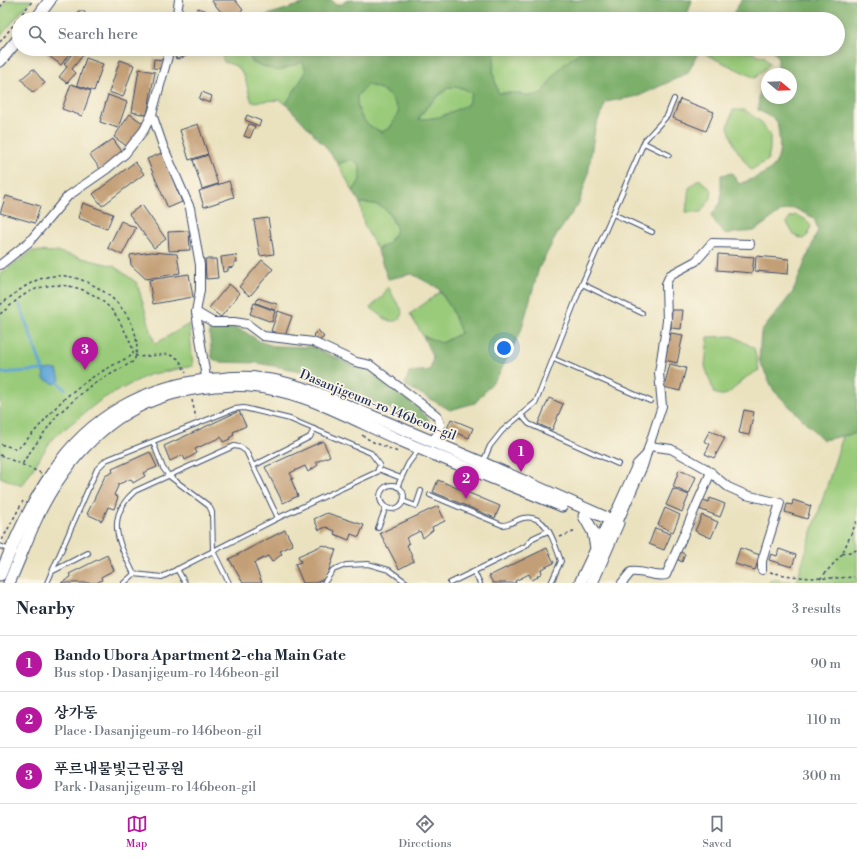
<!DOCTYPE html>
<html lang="en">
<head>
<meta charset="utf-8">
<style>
  :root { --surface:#fff; --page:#f2f2f3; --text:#1f2937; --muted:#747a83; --line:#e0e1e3; --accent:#b5179e }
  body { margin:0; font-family:"Libre Bodoni","Noto Serif KR",serif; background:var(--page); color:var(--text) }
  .compass { position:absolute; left:761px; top:68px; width:36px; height:36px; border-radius:50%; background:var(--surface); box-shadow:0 2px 10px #0003; rotate:109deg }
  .you { position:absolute; left:504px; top:348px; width:14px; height:14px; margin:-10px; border:3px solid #fff; border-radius:50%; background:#1a73e8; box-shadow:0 0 0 6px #1a73e833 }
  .badge { display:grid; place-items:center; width:26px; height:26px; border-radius:50%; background:var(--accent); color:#fff; font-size:13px; font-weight:700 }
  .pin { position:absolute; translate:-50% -33px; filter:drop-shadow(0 1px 2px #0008) }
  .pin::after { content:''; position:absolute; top:21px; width:14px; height:12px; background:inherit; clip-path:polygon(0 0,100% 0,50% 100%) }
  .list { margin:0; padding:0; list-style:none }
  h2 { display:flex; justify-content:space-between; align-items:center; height:52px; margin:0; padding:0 16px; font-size:17px }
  h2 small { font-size:13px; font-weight:400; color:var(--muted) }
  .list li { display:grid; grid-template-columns:26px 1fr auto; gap:12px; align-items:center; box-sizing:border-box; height:56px; padding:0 16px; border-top:1px solid var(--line) }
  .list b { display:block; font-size:15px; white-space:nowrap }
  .list p { margin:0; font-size:13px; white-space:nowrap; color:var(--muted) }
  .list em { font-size:13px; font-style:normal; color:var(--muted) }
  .icon { flex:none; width:22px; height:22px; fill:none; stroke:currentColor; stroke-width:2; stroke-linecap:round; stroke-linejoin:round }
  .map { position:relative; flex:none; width:857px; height:583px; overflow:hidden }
  .search { position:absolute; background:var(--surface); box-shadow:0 2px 10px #0003; left:12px; right:12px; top:12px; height:44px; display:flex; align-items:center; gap:10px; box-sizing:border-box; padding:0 14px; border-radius:22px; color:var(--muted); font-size:15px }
  .sheet { height:220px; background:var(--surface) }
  nav { display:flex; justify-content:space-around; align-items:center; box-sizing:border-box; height:56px; border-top:1px solid var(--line); background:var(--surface); font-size:11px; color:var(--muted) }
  nav a { display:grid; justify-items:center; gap:2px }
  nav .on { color:var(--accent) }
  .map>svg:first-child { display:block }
</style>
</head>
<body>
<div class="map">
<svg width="857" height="583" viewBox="0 0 857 583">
  <rect width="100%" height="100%" fill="#fcf5e5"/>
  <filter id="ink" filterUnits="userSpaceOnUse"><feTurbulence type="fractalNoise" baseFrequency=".025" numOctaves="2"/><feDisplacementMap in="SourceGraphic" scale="8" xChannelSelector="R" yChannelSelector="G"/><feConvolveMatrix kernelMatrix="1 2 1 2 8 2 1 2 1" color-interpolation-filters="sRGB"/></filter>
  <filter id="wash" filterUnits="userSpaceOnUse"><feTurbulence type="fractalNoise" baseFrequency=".012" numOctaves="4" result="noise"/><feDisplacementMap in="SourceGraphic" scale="16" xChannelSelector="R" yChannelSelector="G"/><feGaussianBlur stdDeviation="0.9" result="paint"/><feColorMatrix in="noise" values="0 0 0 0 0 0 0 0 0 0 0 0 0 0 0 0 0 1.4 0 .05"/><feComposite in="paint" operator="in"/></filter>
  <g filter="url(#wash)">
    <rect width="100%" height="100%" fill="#eae2bf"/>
    <!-- green -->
    <g fill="#9acb7a" stroke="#5a7d6c">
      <path d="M 7,0 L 31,0 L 0,37 L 0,9 Z"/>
      <path d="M 220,49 L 246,49 L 253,63 L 303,61 L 306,72 L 286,104 L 279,100 L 252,102 C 244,82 248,67 224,62 Z"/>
      <path d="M 495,49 L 585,49 C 563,63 556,71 543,93 L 530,96 L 516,93 L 498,93 L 493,73 Z"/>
      <path d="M 707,49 L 739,49 L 765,57 L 770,64 L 755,78 L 707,55 Z"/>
      <path d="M 367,85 C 383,87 392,97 399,111 L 390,128 L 382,132 C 365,125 356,115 357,96 Z"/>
      <path d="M 449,87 L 463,88 L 473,94 L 467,105 L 440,117 L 418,120 C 425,107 438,97 449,87 Z"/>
      <path d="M 733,110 L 745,110 L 760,121 L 770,135 L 770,149 L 768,160 L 751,170 L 735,147 L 728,127 Z"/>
      <path d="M 352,159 L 360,165 L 360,180 L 353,191 L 338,164 Z"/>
      <path d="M 699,179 L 712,190 L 711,198 L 701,212 L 686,212 L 689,188 Z"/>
      <path d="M 360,203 C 384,203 387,209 397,229 L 388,244 L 377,249 L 364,225 Z"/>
      <path d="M 796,215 L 805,219 L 811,226 L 808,235 L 803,239 L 794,235 L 787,223 L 790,217 Z"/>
      <path d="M 33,251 L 58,252 L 114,266 L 137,283 L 155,344 L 189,324 L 193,366 L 148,375 L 102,399 L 52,439 L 22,486 L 0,477 L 0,274 Z"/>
      <path d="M 388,287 C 392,291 392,296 396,301 C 401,308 404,310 400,319 C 386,326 383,314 370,308 L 383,296 Z"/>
      <path d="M 440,292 L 451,308 L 462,333 L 441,343 L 423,336 L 410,314 Z"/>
      <path d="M 733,336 L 754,348 L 759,370 C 754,373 747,376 743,380 C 732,388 729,400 714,393 L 705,366 L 708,337 Z"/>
      <path d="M 857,433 L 857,583 L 769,583 L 771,579 L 796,582 L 843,436 Z"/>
    </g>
    <!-- forest -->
    <g fill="#7baf6a" stroke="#4b6f64" fill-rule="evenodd">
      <path d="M 315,0 L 332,0 L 335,5 L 342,4 L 347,0 L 692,0 L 686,19 L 262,19 L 261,17 Z"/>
      <path d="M 742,0 L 857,0 L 857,433 L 823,440 L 774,391 L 759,360 L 761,332 L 793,292 L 818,230 L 814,218 L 794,208 L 782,211 L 754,231 L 724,234 L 711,216 L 721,202 L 721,175 L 732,173 L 739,184 C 779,169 784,164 777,121 L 758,110 L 759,95 L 763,84 L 767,82 L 767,98 L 791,98 L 791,74 L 778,74 L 778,57 L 772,49 L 838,49 L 838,19 L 731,19 L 731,16 Z"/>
      <path d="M 246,49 L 495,49 L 493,73 L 498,93 L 516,93 L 530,96 L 543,93 C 556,71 563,63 585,49 L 698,49 L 699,51 L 688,73 L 639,96 L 606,102 L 595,128 L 588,175 L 579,203 L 556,236 L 539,268 L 521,331 L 498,376 L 475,403 L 450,410 L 405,385 L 409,372 L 430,370 L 433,358 L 423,336 L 442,343 L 461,333 L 451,308 L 438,288 L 412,274 L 388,279 L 377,249 L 388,244 L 397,229 C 388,209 384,203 360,203 L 353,191 L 360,180 L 360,165 L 352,159 L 338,164 L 325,146 L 286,104 L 306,72 L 303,62 L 278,71 L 253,63 ZM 367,85 C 383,87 392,97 399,111 L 390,128 L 382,132 C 365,126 356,114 357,96 ZM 449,87 L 463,88 L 472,94 L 467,105 L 440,117 L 418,120 C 424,107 438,96 449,87 Z"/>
      <path d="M 235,328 L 245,332 L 261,342 L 273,346 L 313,347 L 354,366 L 368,368 L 421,411 L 429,420 L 426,424 L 301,371 L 257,363 L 218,362 L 212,358 L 209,330 Z"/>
    </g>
    <!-- water -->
    <path fill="#64a7d8" stroke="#406b9b" d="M 52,369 L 57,370 L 60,380 L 55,384 L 44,379 L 43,370 Z"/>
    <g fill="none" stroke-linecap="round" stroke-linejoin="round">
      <!-- stream -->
      <g stroke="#64a7d8" stroke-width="3">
        <path d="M 0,373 L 43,370 L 20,305"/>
        <path d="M 58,382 L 65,389"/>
      </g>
    </g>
    <g id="blocks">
      <!-- building -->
      <g fill="#c39f77">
        <path d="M 211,0 L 235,0 L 243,10 L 232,19 L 227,19 Z"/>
        <path d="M 198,8 L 219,16 L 218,19 L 194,19 Z"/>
        <path d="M 78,11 L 85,11 L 84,19 L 78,19 Z"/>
        <path d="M 46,49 L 73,49 L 61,65 L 44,52 Z"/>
        <path d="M 76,49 L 83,55 L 72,69 L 76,73 L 67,83 L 59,77 L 67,67 L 64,64 Z"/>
        <path d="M 179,49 L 206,49 L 178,59 L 175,58 Z"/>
        <path d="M 86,58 L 103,64 L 94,91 L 77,85 Z"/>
        <path d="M 154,59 L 164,60 L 163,69 L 153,68 Z"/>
        <path d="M 120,60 L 134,65 L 123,97 L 109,92 Z"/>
        <path d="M 33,69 L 45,83 L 33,93 L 21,79 Z"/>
        <path d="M 139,69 L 155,72 L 147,115 L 132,112 Z"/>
        <path d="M 71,84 L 91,91 L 82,116 L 62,109 Z"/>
        <path d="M 202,92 L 212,96 L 210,103 L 199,99 Z"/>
        <path d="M 108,95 L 127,102 L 118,128 L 100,122 Z"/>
        <path d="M 680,99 L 714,112 L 706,131 L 673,118 Z"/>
        <path d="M 130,114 L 144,124 L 128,147 L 114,137 Z"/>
        <path d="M 247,115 L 261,121 L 259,126 L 245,120 Z"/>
        <path d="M 198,124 L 208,154 L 189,160 L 180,130 Z"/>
        <path d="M 249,124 L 255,126 L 250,138 L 244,136 Z"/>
        <path d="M 113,139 L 123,153 L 101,170 L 90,155 Z"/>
        <path d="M 162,153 L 182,202 L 168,208 L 147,159 Z"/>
        <path d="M 208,155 L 218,184 L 202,189 L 193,160 Z"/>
        <path d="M 135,162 L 144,174 L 102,206 L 93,194 Z"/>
        <path d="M 229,181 L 234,197 L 204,207 L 199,191 Z"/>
        <path d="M 6,196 L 40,206 L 35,223 L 0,213 Z"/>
        <path d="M 83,203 L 113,214 L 107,229 L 78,218 Z"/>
        <path d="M 142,205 L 166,239 L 154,248 L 129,214 Z"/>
        <path d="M 268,218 L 274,254 L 260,256 L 254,220 Z"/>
        <path d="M 121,221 L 136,228 L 122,255 L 108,248 Z"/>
        <path d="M 189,231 L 190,250 L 169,251 L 168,232 Z"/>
        <path d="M 152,252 L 177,254 L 180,273 L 146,279 L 131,265 L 130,255 Z"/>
        <path d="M 718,254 L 754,257 L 752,273 L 717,270 Z"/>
        <path d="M 236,255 L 237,262 L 234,262 L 234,267 L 228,268 L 228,271 L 223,272 L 221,257 Z"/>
        <path d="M 756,256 L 789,259 L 788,274 L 755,271 Z"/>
        <path d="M 205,259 L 216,259 L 218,278 L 206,279 Z"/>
        <path d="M 262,260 L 273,269 L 250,296 L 239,287 Z"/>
        <path d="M 189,274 L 193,297 L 153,304 L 149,280 Z"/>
        <path d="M 229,284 L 240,293 L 221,317 L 209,308 Z"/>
        <path d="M 258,298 L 277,304 L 275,310 L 256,303 Z"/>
        <path d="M 254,303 L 275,311 L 272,322 L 250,314 Z"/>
        <path d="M 672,310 L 683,310 L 681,329 L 671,328 Z"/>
        <path d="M 278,311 L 292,316 L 285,336 L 271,331 Z"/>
        <path d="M 318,330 L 324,337 L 319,341 L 313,335 Z"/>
        <path d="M 671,333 L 683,335 L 677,363 L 665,360 Z"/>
        <path d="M 670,364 L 686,368 L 680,391 L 664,387 Z"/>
        <path d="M 549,398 L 563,404 L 552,430 L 538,424 Z"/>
        <path d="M 744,410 L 754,412 L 749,435 L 739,433 Z"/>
        <path d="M 239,411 L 246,426 L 233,432 L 234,435 L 229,438 L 230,439 L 223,442 L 221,437 L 195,449 L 197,453 L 192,456 L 185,460 L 183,455 L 170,461 L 164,446 Z"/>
        <path d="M 451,419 L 473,428 L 469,438 L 447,429 Z"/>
        <path d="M 710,430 L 725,438 L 714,458 L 705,454 L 710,444 L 704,441 Z"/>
        <path d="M 323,441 L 330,456 L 316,462 L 318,465 L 308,472 L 305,466 L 290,473 L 293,479 L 291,479 L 298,496 L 283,503 L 265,467 Z"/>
        <path d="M 150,452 L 157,467 L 143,473 L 145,476 L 133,483 L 131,479 L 119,484 L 114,495 L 118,497 L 114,509 L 108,507 L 102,521 L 87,514 L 105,476 L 113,472 L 112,469 Z"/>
        <path d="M 679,470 L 696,477 L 689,494 L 673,487 Z"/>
        <path d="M 438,480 L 500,506 L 495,518 L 433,492 Z"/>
        <path d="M 673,489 L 689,495 L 682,512 L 666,505 Z"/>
        <path d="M 710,498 L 725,504 L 720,517 L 699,509 L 703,500 L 709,502 Z"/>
        <path d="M 793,500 L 811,506 L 807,519 L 785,512 L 787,504 L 792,505 Z"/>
        <path d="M 438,506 L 445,521 L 432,527 L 433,530 L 423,538 L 420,531 L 406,538 L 409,544 L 407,545 L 414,561 L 399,569 L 380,533 Z"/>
        <path d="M 665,508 L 680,515 L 673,532 L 658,525 Z"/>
        <path d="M 327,513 L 364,525 L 359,537 L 351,534 L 349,540 L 334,534 L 335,531 L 326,527 L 319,530 L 314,519 Z"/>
        <path d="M 702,515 L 718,522 L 711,538 L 695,531 Z"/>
        <path d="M 655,528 L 671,534 L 664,550 L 649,544 Z"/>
        <path d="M 285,530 L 293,545 L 280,551 L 282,554 L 272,562 L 268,556 L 254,563 L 262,583 L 243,583 L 229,559 Z"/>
        <path d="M 323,545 L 336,550 L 326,578 L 315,583 L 303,583 L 295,564 L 301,562 L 298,556 Z"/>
        <path d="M 547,548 L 554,563 L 541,569 L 542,573 L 537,576 L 538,577 L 532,580 L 529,574 L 515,581 L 516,583 L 493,583 L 489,576 Z"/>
        <path d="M 740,548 L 760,555 L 755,570 L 735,564 Z"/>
        <path d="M 779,549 L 796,555 L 792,567 L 769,560 L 771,554 L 777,556 Z"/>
        <path d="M 680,552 L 685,554 L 682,562 L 677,559 Z"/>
        <path d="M 107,555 L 114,570 L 101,577 L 102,580 L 96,583 L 61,583 L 71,577 L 69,574 Z"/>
      </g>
    </g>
  </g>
  <g filter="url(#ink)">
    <use href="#blocks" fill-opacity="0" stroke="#3a4a6d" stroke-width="1"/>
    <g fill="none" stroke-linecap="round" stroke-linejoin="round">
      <defs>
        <g id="service">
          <path d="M 644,143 L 669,155"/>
          <path d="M 613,214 L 652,232"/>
          <path d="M 582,284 L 642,313"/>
          <path d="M 554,359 L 650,401"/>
          <path d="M 522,416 L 529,424 L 618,464"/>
          <path d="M 153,442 L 163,468 L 169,476 L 209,506 L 212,512 L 213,551 L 229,583"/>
          <path d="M 483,462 L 490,446 L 502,431 L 536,402 L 582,284 L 645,140 L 667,116 L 674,99"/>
          <path d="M 253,466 L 310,437 L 314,429"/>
          <path d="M 378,469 L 401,478"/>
          <circle cx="392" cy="497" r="12"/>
          <path d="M 397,487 L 408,464 L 419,449"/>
          <path d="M 430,495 L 502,525 C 511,525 515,520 523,518 C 548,513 554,543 561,561 L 551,583"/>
          <path d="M 403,501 L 416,506 L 421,491"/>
          <path d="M 378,528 L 386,507"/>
          <path d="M 0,546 L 21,555"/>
          <path d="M 177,569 L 185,583"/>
          <path d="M 53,571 L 88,553"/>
          <path d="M 474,572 L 480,583"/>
          <path d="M 134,574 C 119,544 104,518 135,491 L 234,446 L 240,447 L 246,451 L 278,518"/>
          <path d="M 47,583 L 97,469 L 106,460 L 234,409 L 244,408 L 290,419 L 371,453 L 380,465 L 377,472 L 278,518 L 162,577 L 134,574 L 124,583"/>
          <path d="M 324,583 L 333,570 L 346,565 L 368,564 L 389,570 L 407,583"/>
          <path d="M 450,583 L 526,546 L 533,538 L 548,531"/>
        </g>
        <g id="minor">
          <path d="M 176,19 L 179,0"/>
          <path d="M 152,114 L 163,146 L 190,208 L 200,265 L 200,290 L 196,312 L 213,322 L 234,322 L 247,324 L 263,336 L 313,342 L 356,362 L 370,365 L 436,415 C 444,427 440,433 431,441"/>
          <path d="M 0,265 L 29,242 L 68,196 L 107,169 L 125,154 L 144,130 L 152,114 L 170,49"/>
          <path d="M 196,312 L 207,384"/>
          <path d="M 649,446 L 662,406 L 659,373 L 667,321 L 666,284 L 670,275 L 696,261 L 712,243 L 750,244"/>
          <path d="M 618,523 L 643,466 L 649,446 L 671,449 L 705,468 L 728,487 L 746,495 L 780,503 L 762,561 L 762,570"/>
          <path d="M 608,524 L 618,506 L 637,464 L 645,456"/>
          <path d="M 622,583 L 631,572 C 643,570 654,578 666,575 L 711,472"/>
        </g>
        <g id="tertiary">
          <path d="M 36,19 L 50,0"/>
          <path d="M 0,61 L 19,38"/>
          <path d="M 584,516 L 593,532 L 596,548"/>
          <path d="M 0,575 C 15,540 30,505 52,473 C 90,415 149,384 216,379 C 229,378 243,376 256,378 C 278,380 299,386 320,394 L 483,463 L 618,523 L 592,583"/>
          <path d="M 9,583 C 24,550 36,512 57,482 C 73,458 93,436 117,419 C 162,388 228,378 280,391 C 323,401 362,424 402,441 C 455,464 509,484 562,506"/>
          <path d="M 580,583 L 607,526"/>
        </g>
      </defs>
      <!-- service casing -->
      <use href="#service" stroke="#3a4a6d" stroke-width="6"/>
      <!-- minor casing -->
      <use href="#minor" stroke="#3a4a6d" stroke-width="10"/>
      <!-- tertiary casing -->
      <use href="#tertiary" stroke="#3a4a6d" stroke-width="13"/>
      <!-- path -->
      <g stroke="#3a4a6d" stroke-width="1.5" stroke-dasharray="3 3" stroke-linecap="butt">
        <path d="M 0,7 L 6,0"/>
        <path d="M 0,42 L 33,0"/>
        <path d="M 0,305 C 16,293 32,278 53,276 C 93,271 150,318 134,361 L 90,386 L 65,408 L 57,415 L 25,459 L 22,465"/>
        <path d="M 0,314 C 8,308 16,300 24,295 C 58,273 104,290 121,324 C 126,334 133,344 133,355 C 106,368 78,384 57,406 C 43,421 32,436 17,449 L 0,444"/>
        <path d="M 135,355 L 139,357 L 168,354 L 179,359 L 186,373"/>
        <path d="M 192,400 L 196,418"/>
        <path d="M 362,435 L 371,441 L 398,452"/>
        <path d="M 0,455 L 41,473"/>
        <path d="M 560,537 L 576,531"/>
        <path d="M 2,540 L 23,501"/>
        <path d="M 842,554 L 857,550"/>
        <path d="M 770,572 C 802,579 821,579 854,577"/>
        <path d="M 820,579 L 842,554 L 857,521"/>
      </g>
      <!-- service -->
      <use href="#service" stroke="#fff" stroke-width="4"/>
      <!-- minor -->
      <use href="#minor" stroke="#fff" stroke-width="8"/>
      <!-- tertiary -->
      <use href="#tertiary" stroke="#fff" stroke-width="11"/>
    </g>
  </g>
  <g text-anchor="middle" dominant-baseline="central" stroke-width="3.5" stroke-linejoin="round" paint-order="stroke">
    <!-- street labels -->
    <g font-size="13" fill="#1b2f5e" stroke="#fcf5e5">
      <text transform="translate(378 405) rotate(22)">Dasanjigeum-ro 146beon-gil</text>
    </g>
  </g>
</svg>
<svg class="compass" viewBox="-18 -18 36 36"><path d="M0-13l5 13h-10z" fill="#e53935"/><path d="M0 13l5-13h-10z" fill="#747a83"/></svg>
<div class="you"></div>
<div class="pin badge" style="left:521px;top:472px">1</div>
<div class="pin badge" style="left:466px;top:499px">2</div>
<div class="pin badge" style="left:85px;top:370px">3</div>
<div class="search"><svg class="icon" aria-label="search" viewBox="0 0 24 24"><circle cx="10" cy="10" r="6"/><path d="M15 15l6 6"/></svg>Search here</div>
</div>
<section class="sheet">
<h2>Nearby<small>3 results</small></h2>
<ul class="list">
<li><span class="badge">1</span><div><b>Bando Ubora Apartment 2-cha Main Gate</b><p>Bus stop · Dasanjigeum-ro 146beon-gil</p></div><em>90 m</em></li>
<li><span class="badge">2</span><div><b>상가동</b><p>Place · Dasanjigeum-ro 146beon-gil</p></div><em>110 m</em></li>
<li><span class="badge">3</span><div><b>푸르내물빛근린공원</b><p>Park · Dasanjigeum-ro 146beon-gil</p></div><em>300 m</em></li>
</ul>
</section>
<nav>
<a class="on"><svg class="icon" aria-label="map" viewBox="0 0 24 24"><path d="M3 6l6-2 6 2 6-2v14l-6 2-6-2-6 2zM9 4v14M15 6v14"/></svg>Map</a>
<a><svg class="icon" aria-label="directions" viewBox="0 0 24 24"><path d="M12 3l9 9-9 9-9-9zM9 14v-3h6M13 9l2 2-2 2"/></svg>Directions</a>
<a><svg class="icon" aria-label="saved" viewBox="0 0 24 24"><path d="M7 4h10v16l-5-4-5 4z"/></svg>Saved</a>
</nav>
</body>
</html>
